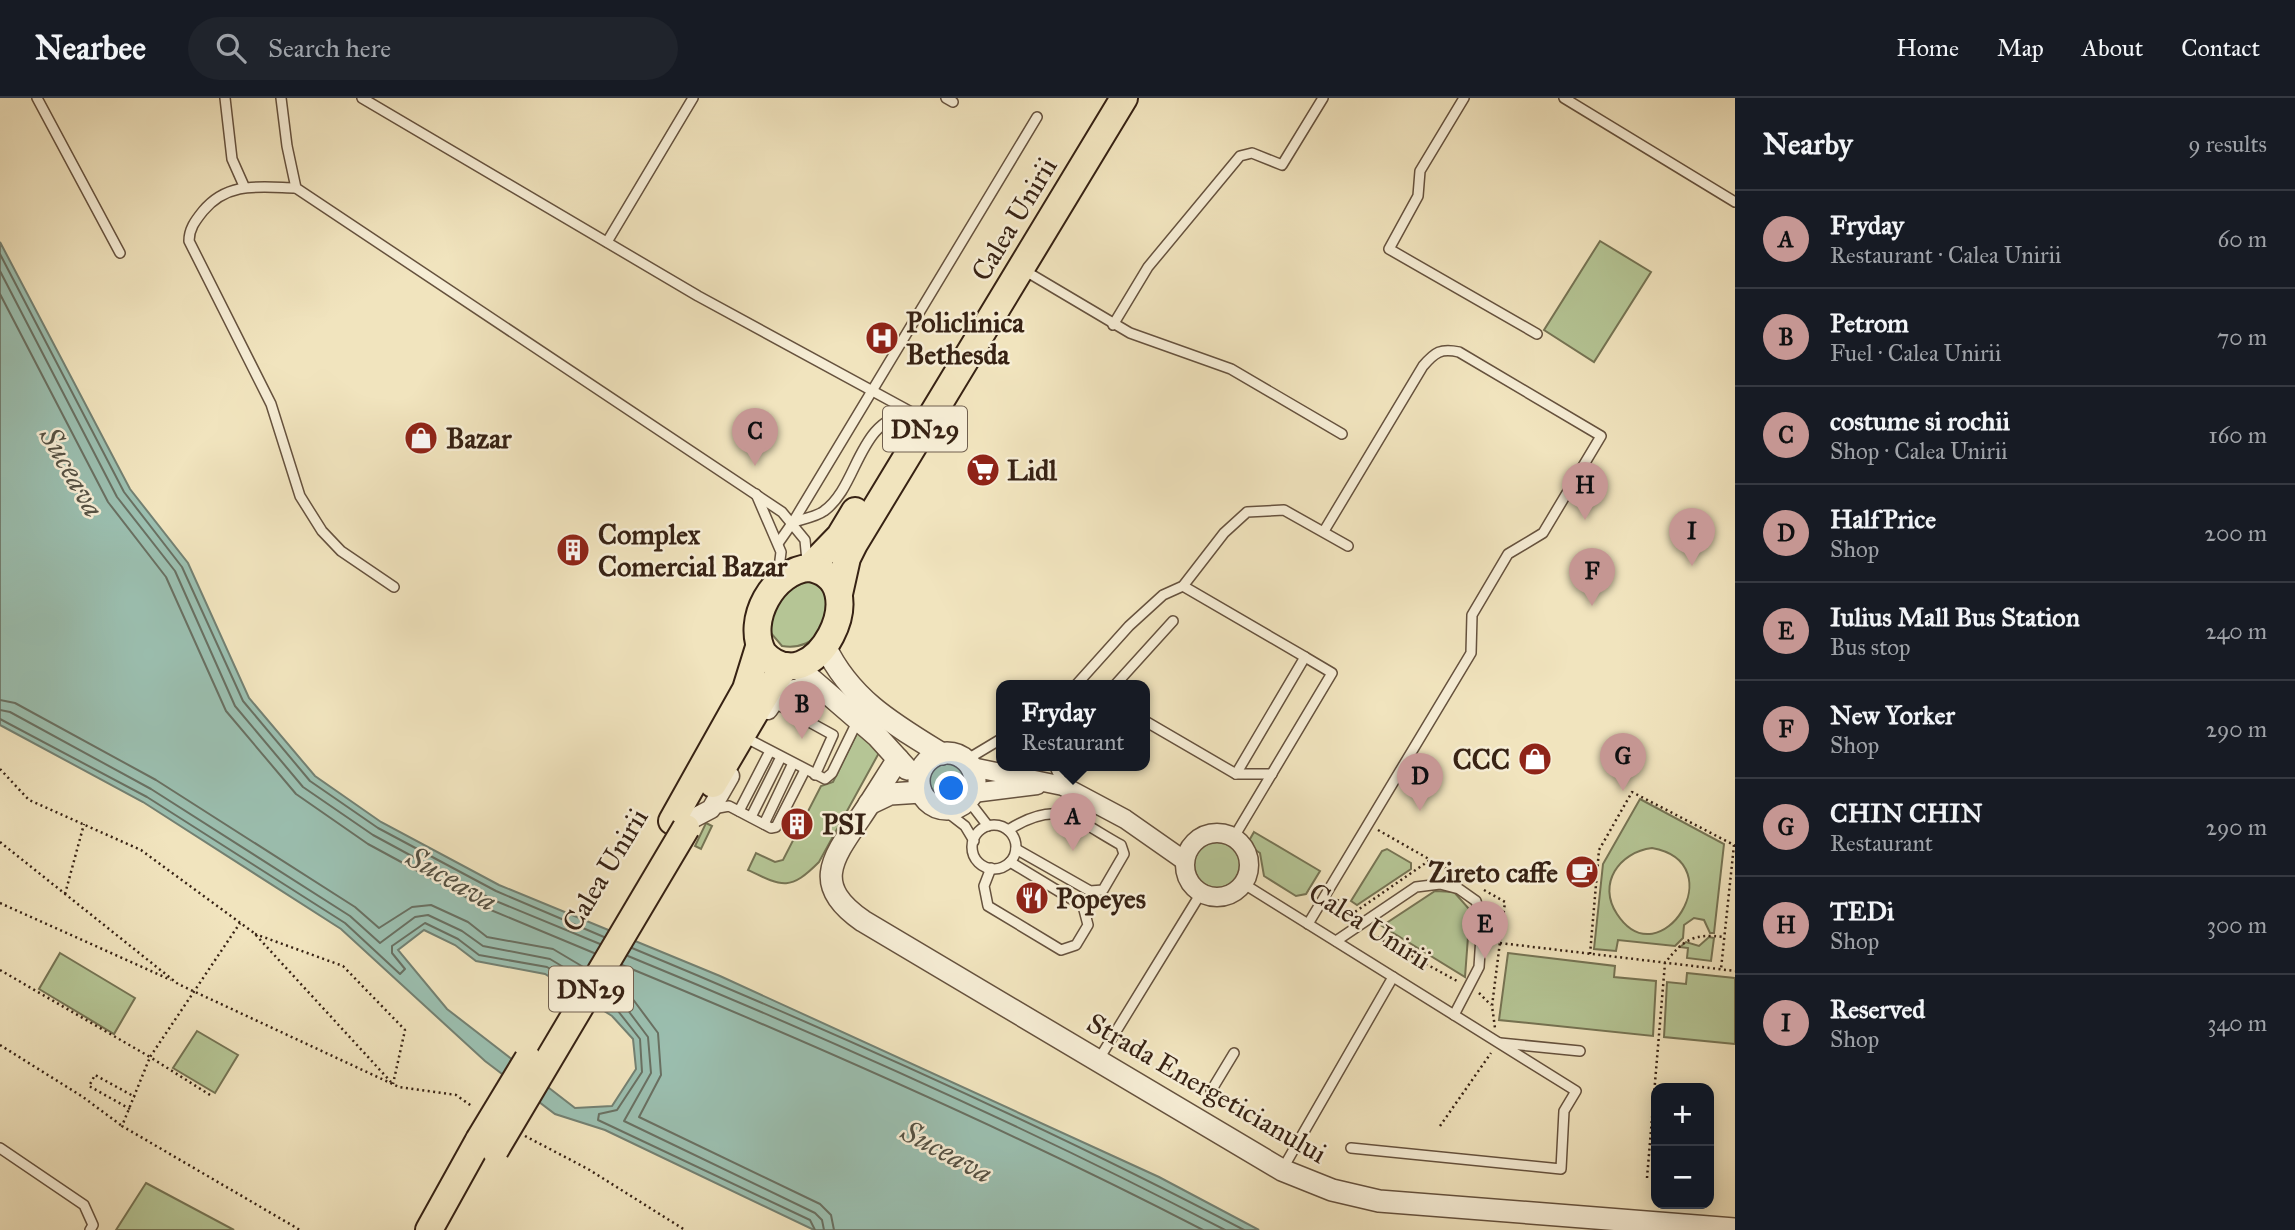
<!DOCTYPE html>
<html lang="en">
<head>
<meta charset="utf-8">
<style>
  :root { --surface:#171b24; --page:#20242c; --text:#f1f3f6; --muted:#9ea1a6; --line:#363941; --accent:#c59692 }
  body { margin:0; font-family:"IM FELL Great Primer",serif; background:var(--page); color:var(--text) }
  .controls { position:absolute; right:21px; bottom:21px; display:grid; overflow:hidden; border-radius:14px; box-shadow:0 4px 18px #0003 }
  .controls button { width:63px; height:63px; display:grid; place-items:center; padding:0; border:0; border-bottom:2px solid var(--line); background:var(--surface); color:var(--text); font:35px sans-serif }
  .you { position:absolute; left:952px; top:691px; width:24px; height:24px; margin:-18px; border:5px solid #fff; border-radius:50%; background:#1a73e8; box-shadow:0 0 0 10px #1a73e833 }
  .badge { display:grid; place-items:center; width:46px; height:46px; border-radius:50%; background:var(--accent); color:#111; font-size:23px; font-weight:700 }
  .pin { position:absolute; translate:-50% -58px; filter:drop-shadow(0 2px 4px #0008) }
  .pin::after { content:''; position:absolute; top:37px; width:24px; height:21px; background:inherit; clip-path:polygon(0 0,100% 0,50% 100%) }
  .popup { position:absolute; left:996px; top:582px; width:154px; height:91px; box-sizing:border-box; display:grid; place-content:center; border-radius:14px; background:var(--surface); filter:drop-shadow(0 2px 5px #0005); font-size:23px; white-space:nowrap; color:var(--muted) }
  .popup b { font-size:26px; color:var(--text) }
  .popup::after { content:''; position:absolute; left:50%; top:100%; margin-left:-14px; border:14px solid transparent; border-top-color:var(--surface) }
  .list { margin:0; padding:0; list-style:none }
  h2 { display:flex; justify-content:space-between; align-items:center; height:91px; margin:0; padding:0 28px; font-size:30px }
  h2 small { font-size:23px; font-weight:400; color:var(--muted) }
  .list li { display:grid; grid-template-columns:46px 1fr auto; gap:21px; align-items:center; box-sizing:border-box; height:98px; padding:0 28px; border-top:2px solid var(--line) }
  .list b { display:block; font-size:26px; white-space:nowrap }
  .list p { margin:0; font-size:23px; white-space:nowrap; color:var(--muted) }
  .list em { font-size:23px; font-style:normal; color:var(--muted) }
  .icon { flex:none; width:38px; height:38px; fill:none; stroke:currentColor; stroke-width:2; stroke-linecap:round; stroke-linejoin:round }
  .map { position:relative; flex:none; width:1735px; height:1132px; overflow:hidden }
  header { display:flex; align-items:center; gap:42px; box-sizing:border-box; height:98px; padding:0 35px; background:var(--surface); border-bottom:2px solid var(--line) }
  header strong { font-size:33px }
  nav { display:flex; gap:38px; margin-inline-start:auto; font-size:24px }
  .search { width:490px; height:63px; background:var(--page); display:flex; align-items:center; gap:18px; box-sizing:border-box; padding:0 24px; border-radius:38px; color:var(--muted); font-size:26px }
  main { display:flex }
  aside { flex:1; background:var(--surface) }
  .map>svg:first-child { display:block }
</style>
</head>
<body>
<header>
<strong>Nearbee</strong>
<div class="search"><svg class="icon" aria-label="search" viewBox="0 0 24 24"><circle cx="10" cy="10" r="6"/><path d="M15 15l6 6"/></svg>Search here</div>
<nav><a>Home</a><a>Map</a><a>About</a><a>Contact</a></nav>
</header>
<main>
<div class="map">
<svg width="1735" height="1132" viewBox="0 0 1735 1132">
  <rect width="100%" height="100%" fill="#f1e4be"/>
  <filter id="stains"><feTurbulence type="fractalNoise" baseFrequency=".00286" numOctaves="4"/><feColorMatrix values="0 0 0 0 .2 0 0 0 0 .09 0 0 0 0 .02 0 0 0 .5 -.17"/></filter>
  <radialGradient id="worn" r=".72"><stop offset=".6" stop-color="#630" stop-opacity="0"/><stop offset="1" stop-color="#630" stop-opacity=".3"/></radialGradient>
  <!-- green -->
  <g fill="#b5c595" stroke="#767454" stroke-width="2" fill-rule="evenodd">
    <path d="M 1600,143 L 1651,174 L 1594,264 L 1544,232 Z"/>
    <path d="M 809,483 L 823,489 C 837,519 818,554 782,548 L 770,534 C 770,508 785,490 809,483 Z"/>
    <path d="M 857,635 L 877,647 L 880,653 L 819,764 C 790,793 783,789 748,772 L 756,755 L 775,764 L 783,762 L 821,688 L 833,684 Z"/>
    <circle cx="947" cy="683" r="26"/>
    <path d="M 1640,701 L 1724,746 L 1714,835 L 1710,835 L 1704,822 L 1694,820 L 1684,827 L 1683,840 L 1675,848 L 1618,842 L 1616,853 L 1594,851 L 1603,766 ZM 1652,750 C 1735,765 1660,882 1617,816 C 1597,786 1619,754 1652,750 Z"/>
    <path d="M 706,725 L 712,728 L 701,751 L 695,748 Z"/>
    <path d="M 1254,734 L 1320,773 L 1306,796 L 1296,798 L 1264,778 L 1260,755 L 1251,749 L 1250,741 Z"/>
    <circle cx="1217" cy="767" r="23"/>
    <path d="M 1387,751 L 1411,765 L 1411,771 L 1357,807 L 1351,803 L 1382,753 Z"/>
    <path d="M 1435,793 L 1454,794 L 1470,812 L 1465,879 L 1382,828 Z"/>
    <path d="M 1709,839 L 1714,840 L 1711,863 L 1687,860 L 1688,850 L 1680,849 L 1686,844 L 1699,848 Z"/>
    <path d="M 60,855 L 135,900 L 114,936 L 39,891 Z"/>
    <path d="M 1508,855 L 1615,868 L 1614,879 L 1656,883 L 1653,938 L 1499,922 Z"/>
    <path d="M 1687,875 L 1735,880 L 1735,946 L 1664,939 L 1667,884 L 1686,886 Z"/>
    <path d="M 197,933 L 238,957 L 215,995 L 173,970 Z"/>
    <path d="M 146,1085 L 234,1132 L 116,1132 Z"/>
  </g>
  <!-- water -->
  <path fill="#9bbfb0" stroke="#738072" stroke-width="2" fill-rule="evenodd" d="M 0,144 L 130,391 L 188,465 L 249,600 L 315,678 L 381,724 L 499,787 L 720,878 L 1159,1079 L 1259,1132 L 814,1132 L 605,1032 L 555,1016 L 485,963 L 341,831 L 143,704 L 0,627 ZM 424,832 L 455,847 L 476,863 L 545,876 L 612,918 L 633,941 L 636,971 L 612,1008 L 575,1010 L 447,911 L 398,852 Z"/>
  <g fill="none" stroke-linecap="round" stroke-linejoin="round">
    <!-- shore -->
    <g stroke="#697062" stroke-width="2">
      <path d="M 0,156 L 124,394 L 182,469 L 243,603 L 310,683 L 378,730 L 496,793 L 604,839"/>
      <path d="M 0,173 L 117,399 L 175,473 L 235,608 L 303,689 L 373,737 L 491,801 L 600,846"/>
      <path d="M 0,196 L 108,404 L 166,479 L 226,613 L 296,696 L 368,746 L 486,810 L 594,855"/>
      <path d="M 0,602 L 15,605 L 156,682 L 355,809 L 379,830 L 412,809 L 431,807 L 468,824 L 487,839 L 553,851 L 585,870"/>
      <path d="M 0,612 L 10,614 L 151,691 L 350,818 L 380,845 L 415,819 L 428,817 L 462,833 L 483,848 L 550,861 L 580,879"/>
      <path d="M 0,621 L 147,699 L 345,825 L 400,876 L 405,871 L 392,855 L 392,848 L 425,825 L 458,841 L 479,857 L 547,869 L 576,887"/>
      <path d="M 632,850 C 839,936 1045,1028 1244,1132"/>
      <path d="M 628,858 C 830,941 1031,1031 1225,1132"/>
      <path d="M 622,867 C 818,948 1014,1034 1203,1132"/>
      <path d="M 611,886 L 632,900 L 658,935 L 661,977 L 639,1019 L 820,1106 L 831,1117 L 834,1132"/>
      <path d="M 605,895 L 624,907 L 648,939 L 651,975 L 624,1023 L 815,1115 L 822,1122 L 824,1132"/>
      <path d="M 601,903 L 618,913 L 640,941 L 642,974 L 617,1012 L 599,1016 L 598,1022 L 810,1122 L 815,1132"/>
    </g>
    <defs>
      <g id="service">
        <path d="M 37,0 L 120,155"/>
        <path d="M 225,0 L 232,61 L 244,88"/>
        <path d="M 281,0 L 287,48 L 296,90 L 782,414 L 805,442 L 807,463"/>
        <path d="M 362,0 L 698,198 L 913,315"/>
        <path d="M 946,0 L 953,4"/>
        <path d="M 1464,0 L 1420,73 L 1418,98 L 1389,151 L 1537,236"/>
        <path d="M 1564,0 L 1735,104"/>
        <path d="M 296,90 C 260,89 228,83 203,113 C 195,123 189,131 189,143 L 271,306 L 300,398 L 322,433 L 341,453 L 394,489"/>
        <path d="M 607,144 L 693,0"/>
        <path d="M 1022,171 L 1130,235 L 1231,271 L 1342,336"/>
        <path d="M 1113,227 L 1148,169 L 1240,58 L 1252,55 L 1282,67 L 1323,0"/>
        <path d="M 756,396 L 781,454 L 778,478"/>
        <path d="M 793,424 C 803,421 816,419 824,413 C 859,388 857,321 911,315"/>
        <path d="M 779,444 L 793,424 L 1037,19"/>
        <path d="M 1183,488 L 1305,559 L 1236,676"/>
        <path d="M 1076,587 L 1129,528 L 1163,497 L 1183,488 L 1224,435 L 1247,414 L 1284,412 L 1348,448"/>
        <path d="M 1115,587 L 1173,523"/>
        <path d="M 773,604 L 833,637 L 815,677"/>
        <path d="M 1145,623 L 1236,676 L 1272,676"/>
        <path d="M 750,642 L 825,681 L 832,675 L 858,622"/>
        <path d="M 966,662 L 1001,641"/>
        <path d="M 1054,667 L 1063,686"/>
        <path d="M 968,702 L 988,728"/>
        <path d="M 713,711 L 729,708 L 771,730 L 776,729 L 805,672"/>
        <path d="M 943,711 L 965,728 L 974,743"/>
        <path d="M 739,713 L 770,653"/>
        <path d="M 751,719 L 781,659"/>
        <path d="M 764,726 L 793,665"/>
        <circle cx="994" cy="749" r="22"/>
        <path d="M 1008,732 C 1060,700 1074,721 1121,747 L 1124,756 L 1103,792 L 1090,793 L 1016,751"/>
        <path d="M 1234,739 L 1332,575 L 1305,559"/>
        <path d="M 991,770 L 984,788 L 988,808 L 1061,852 L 1076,847 L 1088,827 L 1083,808 L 1010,764"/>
        <path d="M 1244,786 L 1576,993 L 1564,1013 L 1561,1071 L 1351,1050"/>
        <path d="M 1308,826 L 1471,555 L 1472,517 L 1508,456 L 1543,435 L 1601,338 L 1459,254 C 1441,250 1435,254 1423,268 L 1324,433"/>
        <path d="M 1336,843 L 1416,789 L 1440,786 L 1459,791 L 1476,803 L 1482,823 L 1479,869 L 1454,917"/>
        <path d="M 1500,945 L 1580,953"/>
        <path d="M 1099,961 L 1201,795"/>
        <path d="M 1211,993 L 1234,955"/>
        <path d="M 0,1050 L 84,1107 L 93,1127 L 90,1132"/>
        <path d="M 1282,1072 L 1393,879"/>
      </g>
      <g id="minor">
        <path d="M 768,612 C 784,586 800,587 827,597"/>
        <path d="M 972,669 L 1063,688 L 1125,721 L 1185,763"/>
        <path d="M 973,695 L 1037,687"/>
        <path d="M 692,721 L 711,711 L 730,678"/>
        <circle cx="1217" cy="767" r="32"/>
      </g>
      <g id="tertiary">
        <path d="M 825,548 C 850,601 893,626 942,656"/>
        <path d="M 796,568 L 877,638 L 907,671"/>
        <circle cx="947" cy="683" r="28"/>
        <path d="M 898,661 C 885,681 873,701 860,720 C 831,762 812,788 863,823 L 1282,1072 L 1332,1092 L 1379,1103 L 1735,1131"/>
        <path d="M 869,706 L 890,696 L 921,694"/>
      </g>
      <g id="primary">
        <path d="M 809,470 L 840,438 L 855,413"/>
        <path d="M 809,470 C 879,481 813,610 763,555 C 745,522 774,472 809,470 Z"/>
        <path d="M 839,496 L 847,460 L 854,446 L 1124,0"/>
        <path d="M 713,686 L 770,589 L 786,568"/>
        <path d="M 672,723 L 746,591 L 759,549"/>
        <path d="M 429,1132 L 479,1042"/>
      </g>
    </defs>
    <!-- service casing -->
    <use href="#service" stroke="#66523e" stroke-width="12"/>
    <!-- minor casing -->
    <use href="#minor" stroke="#66523e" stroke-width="21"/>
    <!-- tertiary casing -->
    <use href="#tertiary" stroke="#66523e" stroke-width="24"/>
    <!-- primary casing -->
    <use href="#primary" stroke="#372214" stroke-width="30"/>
    <!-- path -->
    <g stroke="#372214" stroke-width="2.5" stroke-dasharray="2 3.5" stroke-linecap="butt">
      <path d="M 0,671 L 29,702 L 141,752 L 254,835 L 391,984"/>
      <path d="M 1378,732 L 1457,777"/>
      <path d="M 0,744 L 178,886 L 399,989 L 456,997 L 473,1009"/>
      <path d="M 1484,792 L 1505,804 L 1492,908 L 1495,930"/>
      <path d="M 65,796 L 84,726"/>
      <path d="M 1338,801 L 1337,807 L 1352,816 L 1430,762"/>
      <path d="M 0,805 L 171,882"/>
      <path d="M 1335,816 L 1337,807"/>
      <path d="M 1368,834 L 1457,883"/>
      <path d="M 255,836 L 343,868 L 405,932 L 393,986"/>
      <path d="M 1500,845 L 1735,873"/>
      <path d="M 1590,856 L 1599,752 L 1632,694 L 1734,747 L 1721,871"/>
      <path d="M 0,872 L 150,959 L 122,1028 L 300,1132"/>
      <path d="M 1479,895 L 1491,907"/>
      <path d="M 0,947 L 83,999 L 122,1028"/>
      <path d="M 210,997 L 150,959 L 240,825"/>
      <path d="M 130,1011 L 89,988 L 95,977 L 135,999"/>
      <path d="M 1440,1028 L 1491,955"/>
      <path d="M 525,1038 L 588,1071 L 685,1132"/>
      <path d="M 1647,1080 L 1665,865 C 1683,842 1693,835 1724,839"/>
    </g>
    <!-- service -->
    <use href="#service" stroke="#f6edd5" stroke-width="9"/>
    <!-- minor -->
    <use href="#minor" stroke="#f6edd5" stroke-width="18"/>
    <!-- tertiary -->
    <use href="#tertiary" stroke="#f6edd5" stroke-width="21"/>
    <!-- primary -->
    <use href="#primary" stroke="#f1e4be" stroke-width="26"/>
    <defs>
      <g id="primary-bridge">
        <path d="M 479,1042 L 528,961"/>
        <path d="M 495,1052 L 686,730"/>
      </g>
    </defs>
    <!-- primary-bridge casing -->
    <use href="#primary-bridge" stroke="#372214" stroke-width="30" stroke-linecap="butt"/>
    <!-- primary-bridge -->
    <use href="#primary-bridge" stroke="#f1e4be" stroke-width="26"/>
  </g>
  <!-- icons -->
  <defs>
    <symbol id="hospital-disc" viewBox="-11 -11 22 22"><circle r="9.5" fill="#8f2418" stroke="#f6edd5"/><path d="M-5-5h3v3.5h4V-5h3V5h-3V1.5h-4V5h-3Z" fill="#fff"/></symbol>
    <symbol id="shop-disc" viewBox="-11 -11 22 22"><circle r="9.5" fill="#8f2418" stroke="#f6edd5"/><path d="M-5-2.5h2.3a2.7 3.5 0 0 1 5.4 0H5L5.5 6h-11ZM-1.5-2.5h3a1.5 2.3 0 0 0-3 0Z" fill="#fff"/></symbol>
    <symbol id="supermarket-disc" viewBox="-11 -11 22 22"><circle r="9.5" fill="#8f2418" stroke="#f6edd5"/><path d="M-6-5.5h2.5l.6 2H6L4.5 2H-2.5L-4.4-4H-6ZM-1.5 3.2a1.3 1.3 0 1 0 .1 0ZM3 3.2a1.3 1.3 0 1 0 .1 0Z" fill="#fff"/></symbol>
    <symbol id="building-disc" viewBox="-11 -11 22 22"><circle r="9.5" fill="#8f2418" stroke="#f6edd5"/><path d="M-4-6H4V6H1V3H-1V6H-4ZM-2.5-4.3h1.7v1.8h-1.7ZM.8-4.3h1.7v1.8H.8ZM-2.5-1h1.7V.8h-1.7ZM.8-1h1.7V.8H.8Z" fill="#fff"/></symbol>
    <symbol id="cafe-disc" viewBox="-11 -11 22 22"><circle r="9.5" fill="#8f2418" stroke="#f6edd5"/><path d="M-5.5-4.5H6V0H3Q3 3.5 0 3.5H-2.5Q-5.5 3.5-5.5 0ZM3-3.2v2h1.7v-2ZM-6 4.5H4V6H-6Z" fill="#fff"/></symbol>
    <symbol id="restaurant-disc" viewBox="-11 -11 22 22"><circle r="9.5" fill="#8f2418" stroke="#f6edd5"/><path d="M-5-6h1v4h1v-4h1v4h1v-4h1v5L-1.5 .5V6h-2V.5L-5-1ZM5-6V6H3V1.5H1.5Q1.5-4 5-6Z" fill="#fff"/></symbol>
  </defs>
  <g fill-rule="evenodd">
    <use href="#hospital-disc" x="863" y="221" width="38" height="38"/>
    <use href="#shop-disc" x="402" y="321" width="38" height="38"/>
    <use href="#supermarket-disc" x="964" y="353" width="38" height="38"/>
    <use href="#building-disc" x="554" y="433" width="38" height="38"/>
    <use href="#shop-disc" x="1516" y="642" width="38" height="38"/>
    <use href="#building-disc" x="778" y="707" width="38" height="38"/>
    <use href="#cafe-disc" x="1563" y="755" width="38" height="38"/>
    <use href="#restaurant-disc" x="1013" y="781" width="38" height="38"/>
  </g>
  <g text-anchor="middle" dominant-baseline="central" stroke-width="5" stroke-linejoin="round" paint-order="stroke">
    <!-- shield labels -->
    <g fill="#f6edd5" stroke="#705f4e" stroke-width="2">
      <rect x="883" y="308.5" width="84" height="45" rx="5"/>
      <rect x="549" y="868.5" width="84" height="45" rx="5"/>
    </g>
    <g font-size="26" font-weight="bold" fill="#372214">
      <text x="925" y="331">DN29</text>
      <text x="591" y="891">DN29</text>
    </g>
    <!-- street labels -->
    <g font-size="28" fill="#372214" stroke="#f6edd5">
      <text transform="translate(1014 121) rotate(-59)">Calea Unirii</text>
      <text transform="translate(605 772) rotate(-59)">Calea Unirii</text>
      <text transform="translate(1370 828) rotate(32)">Calea Unirii</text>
      <text transform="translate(1207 990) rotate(30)">Strada Energeticianului</text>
    </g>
    <!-- poi labels -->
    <g font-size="28" font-weight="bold" fill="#372214" stroke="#f6edd5" text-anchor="start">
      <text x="906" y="224">Policlinica<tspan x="906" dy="32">Bethesda</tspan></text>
      <text x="446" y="340">Bazar</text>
      <text x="1007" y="372">Lidl</text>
      <text x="598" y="436">Complex<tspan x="598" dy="32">Comercial Bazar</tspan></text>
      <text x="1510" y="661" text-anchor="end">CCC</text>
      <text x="822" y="726">PSI</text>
      <text x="1558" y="774" text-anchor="end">Zireto caffe</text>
      <text x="1056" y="800">Popeyes</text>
    </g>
    <!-- water labels -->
    <g font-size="30" font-style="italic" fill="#555143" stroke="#f6edd5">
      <text transform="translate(72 374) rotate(60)">Suceava</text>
      <text transform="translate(452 781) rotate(30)">Suceava</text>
      <text transform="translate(947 1054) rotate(28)">Suceava</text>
    </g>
  </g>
  <rect width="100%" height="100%" filter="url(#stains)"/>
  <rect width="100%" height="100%" fill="url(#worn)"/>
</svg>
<div class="controls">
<button>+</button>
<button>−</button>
</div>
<div class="you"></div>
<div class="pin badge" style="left:1073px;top:753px">A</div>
<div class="popup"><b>Fryday</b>Restaurant</div>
<div class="pin badge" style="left:802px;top:641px">B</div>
<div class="pin badge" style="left:755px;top:368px">C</div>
<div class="pin badge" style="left:1420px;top:713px">D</div>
<div class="pin badge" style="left:1485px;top:861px">E</div>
<div class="pin badge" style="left:1592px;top:508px">F</div>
<div class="pin badge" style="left:1623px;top:693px">G</div>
<div class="pin badge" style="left:1585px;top:422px">H</div>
<div class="pin badge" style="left:1692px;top:468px">I</div>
</div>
<aside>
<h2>Nearby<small>9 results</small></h2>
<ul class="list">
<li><span class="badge">A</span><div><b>Fryday</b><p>Restaurant · Calea Unirii</p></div><em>60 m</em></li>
<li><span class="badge">B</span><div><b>Petrom</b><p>Fuel · Calea Unirii</p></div><em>70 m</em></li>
<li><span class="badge">C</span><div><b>costume si rochii</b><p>Shop · Calea Unirii</p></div><em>160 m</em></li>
<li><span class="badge">D</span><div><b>HalfPrice</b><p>Shop</p></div><em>200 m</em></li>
<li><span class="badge">E</span><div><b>Iulius Mall Bus Station</b><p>Bus stop</p></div><em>240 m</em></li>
<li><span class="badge">F</span><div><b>New Yorker</b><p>Shop</p></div><em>290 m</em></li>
<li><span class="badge">G</span><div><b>CHIN CHIN</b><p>Restaurant</p></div><em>290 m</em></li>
<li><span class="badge">H</span><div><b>TEDi</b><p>Shop</p></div><em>300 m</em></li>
<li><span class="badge">I</span><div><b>Reserved</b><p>Shop</p></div><em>340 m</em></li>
</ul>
</aside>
</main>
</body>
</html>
